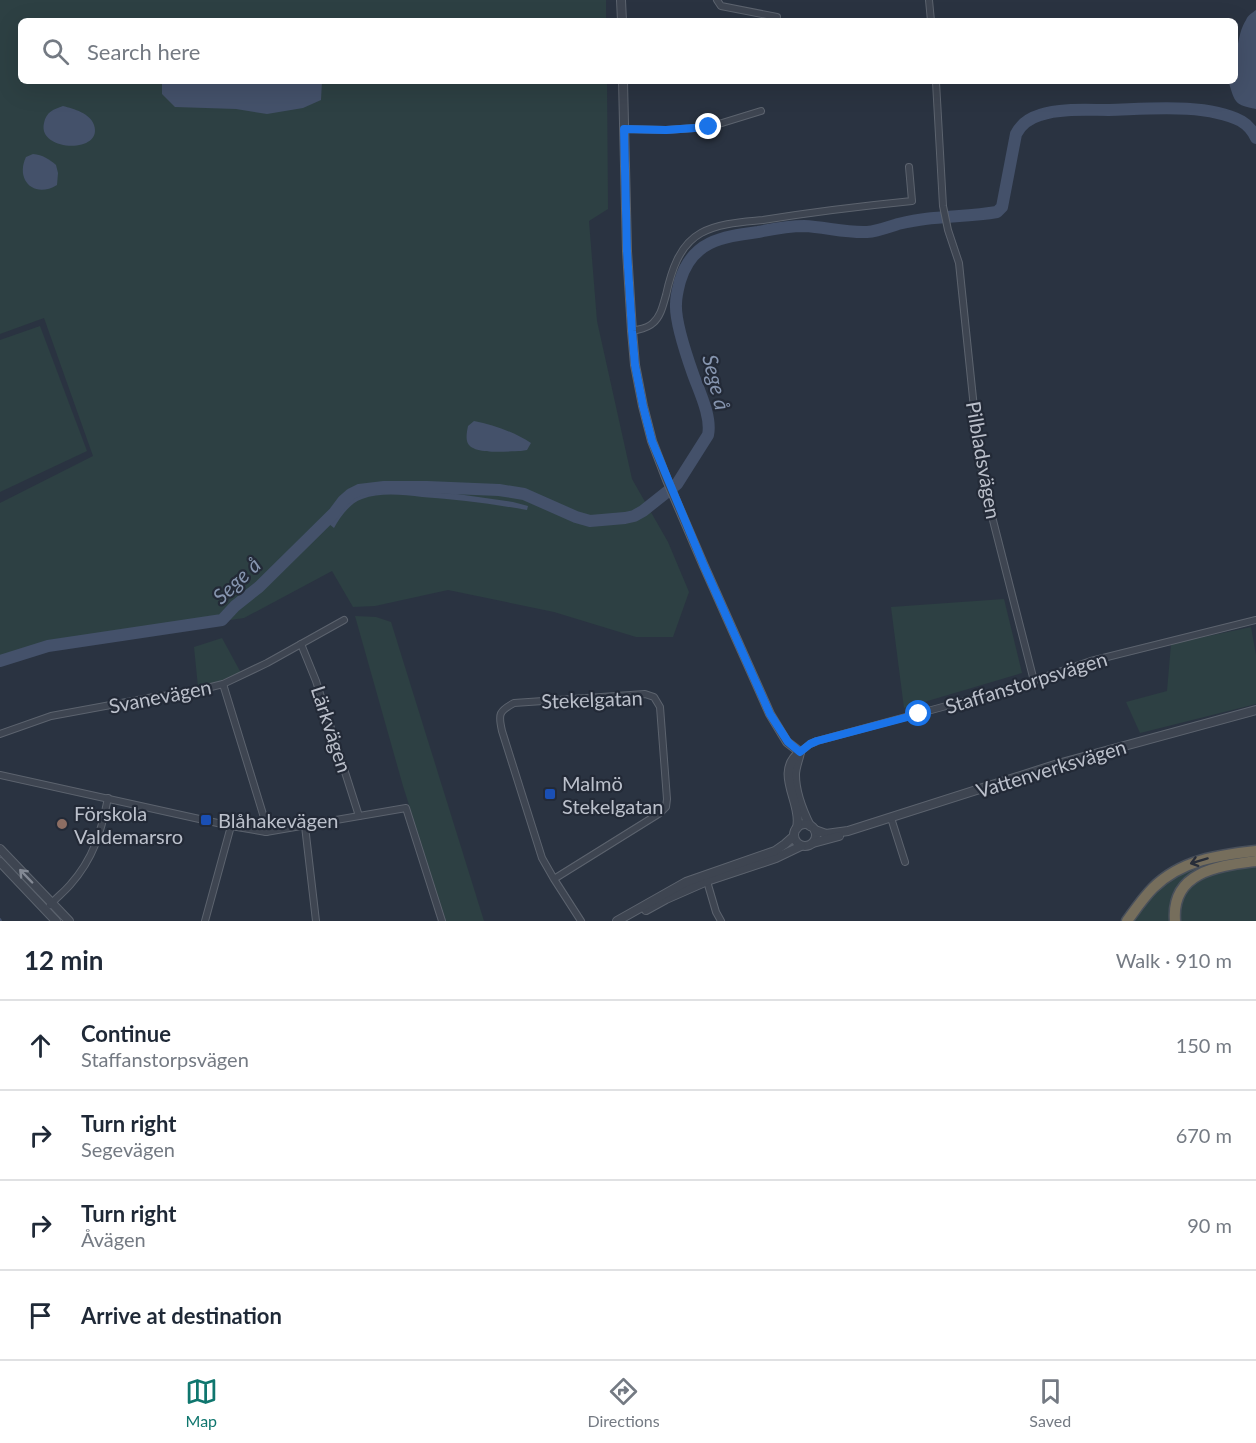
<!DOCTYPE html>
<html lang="en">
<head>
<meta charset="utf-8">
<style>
  :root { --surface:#fff; --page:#f2f2f3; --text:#1f2937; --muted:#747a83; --line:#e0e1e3; --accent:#0f766e }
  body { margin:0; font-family:Lato,sans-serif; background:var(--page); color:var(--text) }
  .stop { position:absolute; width:18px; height:18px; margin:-14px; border:4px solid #1a73e8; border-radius:50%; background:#fff }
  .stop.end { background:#1a73e8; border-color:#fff; box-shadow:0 2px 6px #0008 }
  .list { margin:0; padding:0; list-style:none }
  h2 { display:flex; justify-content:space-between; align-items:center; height:78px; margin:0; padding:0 24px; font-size:26px }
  h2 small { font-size:20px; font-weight:400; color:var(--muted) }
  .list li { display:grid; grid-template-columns:39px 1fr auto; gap:18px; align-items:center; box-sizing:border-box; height:90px; padding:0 24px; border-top:2px solid var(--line) }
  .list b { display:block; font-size:22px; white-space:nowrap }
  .list p { margin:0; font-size:20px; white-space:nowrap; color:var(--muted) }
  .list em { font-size:20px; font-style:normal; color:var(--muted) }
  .icon { flex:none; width:33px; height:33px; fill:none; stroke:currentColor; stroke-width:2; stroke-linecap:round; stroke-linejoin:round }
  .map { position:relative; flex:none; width:1256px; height:921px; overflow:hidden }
  .search { position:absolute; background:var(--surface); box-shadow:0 6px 24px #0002; left:18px; right:18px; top:18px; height:66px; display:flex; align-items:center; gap:15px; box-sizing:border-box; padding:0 21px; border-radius:9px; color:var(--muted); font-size:22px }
  .sheet { height:438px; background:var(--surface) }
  nav { display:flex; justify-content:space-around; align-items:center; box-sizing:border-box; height:84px; border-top:2px solid var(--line); background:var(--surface); font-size:16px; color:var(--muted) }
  nav a { display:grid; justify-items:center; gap:3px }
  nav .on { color:var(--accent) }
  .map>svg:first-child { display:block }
</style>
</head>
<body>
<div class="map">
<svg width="1256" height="921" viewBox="0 0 1256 921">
  <rect width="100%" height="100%" fill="#2a3341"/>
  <!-- green -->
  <g fill="#2d4043">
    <path d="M 0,0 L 606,0 L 606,21 L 21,21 L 21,81 L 607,81 L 608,209 L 589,221 L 597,321 L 632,479 L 668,542 L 689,592 L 673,637 L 636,637 L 554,612 L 448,590 L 375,606 L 353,607 L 332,571 L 244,618 L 48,646 L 0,661 L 0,503 L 93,456 L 44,318 L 0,334 Z"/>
    <path d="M 40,326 L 87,451 L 0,492 L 0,340 Z"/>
    <path d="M 1004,599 L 1022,673 L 904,708 L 891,607 Z"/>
    <path d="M 355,616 L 376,617 L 391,622 L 484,921 L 446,921 L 403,786 Z"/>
    <path d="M 1251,627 L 1256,655 L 1256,704 L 1140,733 L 1126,702 L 1167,691 L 1171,644 Z"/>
    <path d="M 222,638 L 241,673 L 220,681 L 198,687 L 194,647 Z"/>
    <path d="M 1256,858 C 1240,860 1209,860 1197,871 C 1191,876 1176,912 1172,921 L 1131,921 L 1149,898 L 1175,875 L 1216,860 Z"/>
    <path d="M 1256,865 L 1256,921 L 1179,921 C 1182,870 1216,872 1256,865 Z"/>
  </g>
  <!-- water -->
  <g fill="#44516a">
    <path d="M 1256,10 L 1256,109 C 1235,105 1235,103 1229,83 L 1230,81 L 1235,81 C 1235,65 1237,33 1246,20 C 1248,15 1252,13 1256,10 Z"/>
    <path d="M 162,81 L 322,81 L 321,100 L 303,108 L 267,114 L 236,109 L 175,107 L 162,94 Z"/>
    <path d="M 63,106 C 74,109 90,113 94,125 C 104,154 37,152 44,123 C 46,112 54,109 63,106 Z"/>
    <path d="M 33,154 C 43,155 49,159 56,165 L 58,173 L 57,185 C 34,199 15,180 26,157 Z"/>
    <path d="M 474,421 C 494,425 514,432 531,443 L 527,450 L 521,451 C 508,451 470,456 467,441 C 466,437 467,431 468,426 Z"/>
    <path d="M 389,490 L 457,494 L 513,502 L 528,506 L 527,510 C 492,504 457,499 422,497 C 403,495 381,492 362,499 C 350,503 340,517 334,528 L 329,524 C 335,516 343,503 351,498 C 361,490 377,490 389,490 Z"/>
  </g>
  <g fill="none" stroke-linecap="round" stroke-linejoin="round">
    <!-- stream -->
    <path stroke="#44516a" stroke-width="2" d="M 0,919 L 1,921"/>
    <!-- river -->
    <path stroke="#44516a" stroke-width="12" d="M 0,661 L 48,646 L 222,620 L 235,606 L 259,587 L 334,513 L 343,501 L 351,494 L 359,490 L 384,487 L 427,487 L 499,490 L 524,494 L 576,517 L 590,521 L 625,518 L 634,516 L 643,511 L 677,484 L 708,435 C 712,417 699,391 693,374 C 687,357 675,320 676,304 C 676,296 678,289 680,281 C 692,241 721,237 758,232 C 773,229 789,226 804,226 C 825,227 846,233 867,232 C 878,231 888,227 898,224 C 907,222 916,220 925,219 C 949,216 974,216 997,212 L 1002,207 L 1016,134 C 1021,124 1030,118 1040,115 C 1060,108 1088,110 1109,110 C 1148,109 1205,103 1241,121 C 1248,125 1253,131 1256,138"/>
    <defs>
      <g id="minor">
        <path d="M 717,0 L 721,6 L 777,17"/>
        <path d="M 929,0 L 931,21"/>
        <path d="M 936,82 L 943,206 L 948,230 L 959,263 L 977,437 L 984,485 L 1034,681"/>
        <path d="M 624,129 L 666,130 L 709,127 L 761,111"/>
        <path d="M 632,331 C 639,329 647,329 653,323 C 661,316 663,305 666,295 C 671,272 679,245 701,233 C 719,223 743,222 763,220 C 813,212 862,206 912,201 L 909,167"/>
        <path d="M 301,644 L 316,681 L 359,816"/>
        <path d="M 223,684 L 266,824 L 266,832"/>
        <path d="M 0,734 L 51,716 L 154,697 L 187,693 L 223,684 L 267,663 L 344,620"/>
        <path d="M 800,752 L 810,744 L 817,741 L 1009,689 L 1091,661 L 1256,620"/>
        <path d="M 0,775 L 231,826 L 266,832 L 406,808 L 442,921"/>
        <path d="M 891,818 L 905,862"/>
        <path d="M 305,826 L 316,921"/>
        <path d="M 706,878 L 716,912 L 721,921"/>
        <path d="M 554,879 L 660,813 L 666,807 L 667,799 L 660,707 L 654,697 L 645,694 L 514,703 C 499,711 498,714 502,731 L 542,858 L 554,879 L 581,921"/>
        <path d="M 50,905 C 56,898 64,892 70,885 C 94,858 101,832 108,798"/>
        <path d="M 205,921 L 231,826"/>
      </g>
      <g id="tertiary">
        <path d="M 621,0 L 622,21"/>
        <path d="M 623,81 L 627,251 L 632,331 L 635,365 L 643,406 L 652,441 L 667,480 L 704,566 L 770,714 L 787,742 L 800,752"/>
        <path d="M 800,752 C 799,759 795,767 795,775 C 795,791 803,812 810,826"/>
        <circle cx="805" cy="835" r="11"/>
        <path d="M 797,828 C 798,823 798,818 797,813 C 794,792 778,769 800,752"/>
        <path d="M 815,830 L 826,834 L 848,831 L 1058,764 L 1256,710"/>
        <path d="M 813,843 L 839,836"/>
        <path d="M 0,849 L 69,921"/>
        <path d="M 0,862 L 56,921"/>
        <path d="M 646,910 L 666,899 L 707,881 L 776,858 L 801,846"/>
        <path d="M 617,921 L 686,882 L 775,851 L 785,844 L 794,836"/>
      </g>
      <g id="motorway">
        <path d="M 1127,921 C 1135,910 1143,898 1153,888 C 1181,860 1219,855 1256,851"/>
        <path d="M 1175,921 C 1171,871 1219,866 1256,861"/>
      </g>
    </defs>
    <!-- minor casing -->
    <use href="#minor" stroke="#5c636e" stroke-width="8"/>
    <!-- tertiary casing -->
    <use href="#tertiary" stroke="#5c636e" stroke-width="10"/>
    <!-- motorway casing -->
    <use href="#motorway" stroke="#49505b" stroke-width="13"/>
    <!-- minor -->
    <use href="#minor" stroke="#3e4551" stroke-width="6"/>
    <!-- tertiary -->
    <use href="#tertiary" stroke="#3e4551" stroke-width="8"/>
    <!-- motorway -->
    <use href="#motorway" stroke="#766e5c" stroke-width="10"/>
  </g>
  <!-- one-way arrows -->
  <defs><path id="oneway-shaft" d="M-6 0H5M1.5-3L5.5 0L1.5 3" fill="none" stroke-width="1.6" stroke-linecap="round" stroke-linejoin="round" transform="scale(1.5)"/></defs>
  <use stroke="#272d39" href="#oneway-shaft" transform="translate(1199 861) rotate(163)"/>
  <use stroke="#838994" href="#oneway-shaft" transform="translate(26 876) rotate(-134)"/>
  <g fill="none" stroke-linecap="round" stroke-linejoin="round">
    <!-- route -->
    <path stroke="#1a73e8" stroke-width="8" d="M 709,127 L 666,130 L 624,129 L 627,251 L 632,331 L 635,365 L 643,406 L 652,441 L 704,566 L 770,714 L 788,742 L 800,752 L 810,744 L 817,741 L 919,714"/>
  </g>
  <!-- markers -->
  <g fill="#1a4fb4" stroke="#232a37" stroke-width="2">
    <rect x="544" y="788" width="12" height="12" rx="3"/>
    <rect x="200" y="814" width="12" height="12" rx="3"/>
  </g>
  <circle fill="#8d6e63" stroke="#232a37" stroke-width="2" cx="62" cy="824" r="6"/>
  <g text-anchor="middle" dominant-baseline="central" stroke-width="4.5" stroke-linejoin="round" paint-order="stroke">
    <!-- street labels -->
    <g font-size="20" fill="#bbc0cb" stroke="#232a37">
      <text transform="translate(984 460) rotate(80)">Pilbladsvägen</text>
      <text transform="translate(1026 682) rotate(-17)">Staffanstorpsvägen</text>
      <text transform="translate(160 696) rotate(-11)">Svanevägen</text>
      <text transform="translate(592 699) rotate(-2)">Stekelgatan</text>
      <text transform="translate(332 729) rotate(72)">Lärkvägen</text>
      <text transform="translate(1051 768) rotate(-17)">Vattenverksvägen</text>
    </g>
    <!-- poi labels -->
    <g font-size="20" fill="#bbc0cb" stroke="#232a37" text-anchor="start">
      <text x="562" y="783">Malmö<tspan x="562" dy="23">Stekelgatan</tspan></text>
      <text x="74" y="813">Förskola<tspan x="74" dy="23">Valdemarsro</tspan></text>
      <text x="218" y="820">Blåhakevägen</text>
    </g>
    <!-- water labels -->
    <g font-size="21" font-style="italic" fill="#8695af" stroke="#232a37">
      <text transform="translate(717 382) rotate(76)">Sege å</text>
      <text transform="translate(236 580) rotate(-43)">Sege å</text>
    </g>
  </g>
</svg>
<div class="stop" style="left:919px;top:714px"></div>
<div class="stop end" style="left:709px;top:127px"></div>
<div class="search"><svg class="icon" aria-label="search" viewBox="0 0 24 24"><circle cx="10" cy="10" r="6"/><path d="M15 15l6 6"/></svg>Search here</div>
</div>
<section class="sheet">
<h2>12 min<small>Walk · 910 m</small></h2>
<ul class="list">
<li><svg class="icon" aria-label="ahead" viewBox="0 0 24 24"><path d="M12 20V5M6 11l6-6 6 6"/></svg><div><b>Continue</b><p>Staffanstorpsvägen</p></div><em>150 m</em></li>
<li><svg class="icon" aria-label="right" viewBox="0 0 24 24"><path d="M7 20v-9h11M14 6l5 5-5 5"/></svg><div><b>Turn right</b><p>Segevägen</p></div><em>670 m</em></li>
<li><svg class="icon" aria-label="right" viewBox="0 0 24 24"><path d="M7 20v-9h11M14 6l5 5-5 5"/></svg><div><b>Turn right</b><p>Åvägen</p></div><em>90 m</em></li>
<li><svg class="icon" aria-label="arrive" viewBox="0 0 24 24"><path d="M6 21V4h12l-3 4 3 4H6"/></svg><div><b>Arrive at destination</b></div></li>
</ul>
</section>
<nav>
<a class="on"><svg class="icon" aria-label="map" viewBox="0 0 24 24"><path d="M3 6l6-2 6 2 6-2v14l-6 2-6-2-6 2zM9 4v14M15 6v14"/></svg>Map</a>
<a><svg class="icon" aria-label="directions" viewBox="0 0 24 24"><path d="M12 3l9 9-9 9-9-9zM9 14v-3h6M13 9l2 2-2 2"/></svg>Directions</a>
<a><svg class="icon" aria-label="saved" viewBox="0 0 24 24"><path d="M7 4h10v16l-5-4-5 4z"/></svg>Saved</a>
</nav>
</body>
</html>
